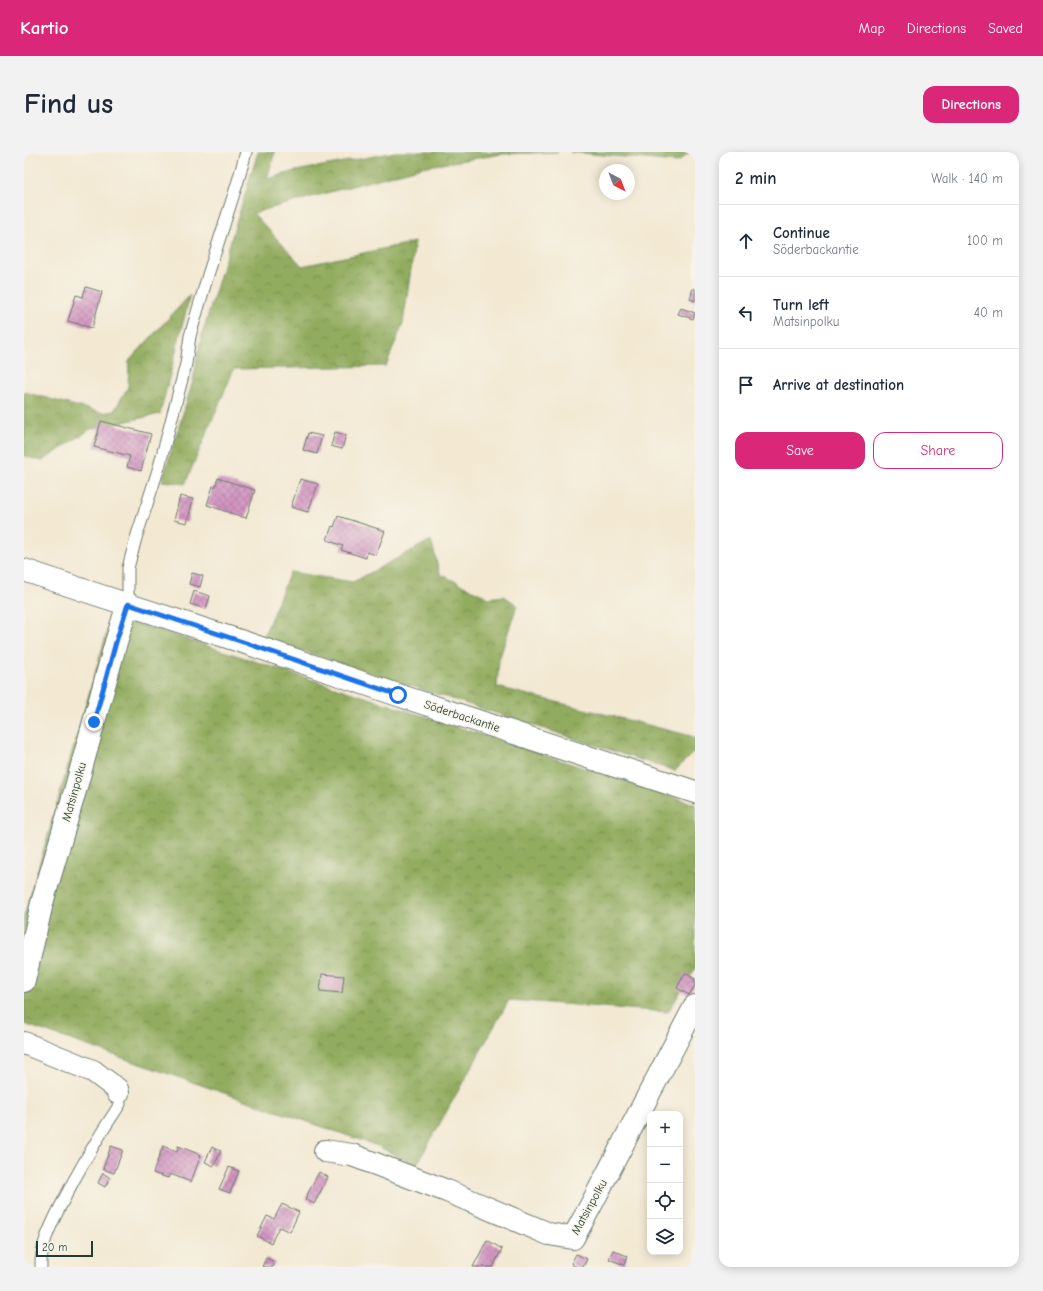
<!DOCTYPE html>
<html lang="en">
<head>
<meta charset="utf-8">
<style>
  :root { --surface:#fff; --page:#f2f2f3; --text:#1f2937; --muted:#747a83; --line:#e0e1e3; --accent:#db2777 }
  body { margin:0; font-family:"Comic Neue",sans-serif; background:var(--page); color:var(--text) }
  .controls { position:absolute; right:12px; bottom:12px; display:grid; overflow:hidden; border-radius:8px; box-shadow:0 2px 10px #0003 }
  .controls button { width:36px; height:36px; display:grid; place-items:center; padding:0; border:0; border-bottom:1px solid var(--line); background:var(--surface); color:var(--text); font:20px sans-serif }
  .compass { position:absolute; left:575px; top:12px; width:36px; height:36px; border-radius:50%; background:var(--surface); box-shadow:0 2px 10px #0003; rotate:138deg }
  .scale { position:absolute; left:12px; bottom:10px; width:57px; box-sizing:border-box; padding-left:4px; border:2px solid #1f3d34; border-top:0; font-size:11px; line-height:14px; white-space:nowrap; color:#1f3d34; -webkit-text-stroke:3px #f7f3e8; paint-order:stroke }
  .stop { position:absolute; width:12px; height:12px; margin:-9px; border:3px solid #1a73e8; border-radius:50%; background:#fff }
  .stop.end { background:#1a73e8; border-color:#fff; box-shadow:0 1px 4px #0008 }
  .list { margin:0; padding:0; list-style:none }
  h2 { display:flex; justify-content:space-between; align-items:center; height:52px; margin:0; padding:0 16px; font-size:17px }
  h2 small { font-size:13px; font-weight:400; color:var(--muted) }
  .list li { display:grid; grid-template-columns:26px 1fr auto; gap:12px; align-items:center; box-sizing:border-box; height:72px; padding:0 16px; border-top:1px solid var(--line) }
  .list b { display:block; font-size:15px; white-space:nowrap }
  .list p { margin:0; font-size:13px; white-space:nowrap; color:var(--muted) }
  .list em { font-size:13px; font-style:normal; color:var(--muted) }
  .actions { display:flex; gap:8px; padding:12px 16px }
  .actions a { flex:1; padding:9px 0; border:1px solid var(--accent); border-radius:12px; text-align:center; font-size:14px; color:var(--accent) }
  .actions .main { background:var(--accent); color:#fff }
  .icon { flex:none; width:22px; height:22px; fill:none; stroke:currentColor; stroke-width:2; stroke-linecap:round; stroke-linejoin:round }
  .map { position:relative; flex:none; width:671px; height:1115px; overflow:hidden; border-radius:12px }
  header { display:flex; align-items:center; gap:24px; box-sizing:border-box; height:56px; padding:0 20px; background:var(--accent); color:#fff }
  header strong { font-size:19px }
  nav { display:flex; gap:22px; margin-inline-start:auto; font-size:14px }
  .intro { display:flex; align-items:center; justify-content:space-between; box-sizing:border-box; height:96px; padding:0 24px }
  h1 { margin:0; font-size:28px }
  .button { padding:10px 18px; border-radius:12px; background:var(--accent); color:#fff; font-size:14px; font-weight:700 }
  main { display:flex; gap:24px; padding:0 24px }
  aside { flex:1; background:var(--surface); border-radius:12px; box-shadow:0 2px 10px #0003 }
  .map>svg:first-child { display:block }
</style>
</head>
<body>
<header>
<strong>Kartio</strong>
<nav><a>Map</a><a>Directions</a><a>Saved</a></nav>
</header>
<div class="intro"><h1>Find us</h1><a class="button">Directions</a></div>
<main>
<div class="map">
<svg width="671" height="1115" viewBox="0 0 671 1115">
  <defs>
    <pattern id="forest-crowns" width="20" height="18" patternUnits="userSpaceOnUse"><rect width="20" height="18" fill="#92ac5e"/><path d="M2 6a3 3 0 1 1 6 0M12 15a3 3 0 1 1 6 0" fill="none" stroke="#778d4e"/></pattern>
    <pattern id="building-cross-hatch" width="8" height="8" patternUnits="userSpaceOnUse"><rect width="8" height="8" fill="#d091bf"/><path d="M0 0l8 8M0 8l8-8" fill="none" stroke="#a8789c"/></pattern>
  </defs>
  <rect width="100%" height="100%" fill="#f7f3e8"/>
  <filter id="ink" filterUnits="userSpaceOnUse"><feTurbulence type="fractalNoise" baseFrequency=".025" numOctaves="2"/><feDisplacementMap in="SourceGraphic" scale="8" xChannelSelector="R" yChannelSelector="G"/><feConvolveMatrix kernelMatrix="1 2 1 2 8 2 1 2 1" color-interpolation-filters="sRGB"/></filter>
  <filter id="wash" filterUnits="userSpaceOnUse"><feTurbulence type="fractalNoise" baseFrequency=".012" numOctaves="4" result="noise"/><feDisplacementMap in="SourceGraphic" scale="16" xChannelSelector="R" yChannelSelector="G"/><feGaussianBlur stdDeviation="0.9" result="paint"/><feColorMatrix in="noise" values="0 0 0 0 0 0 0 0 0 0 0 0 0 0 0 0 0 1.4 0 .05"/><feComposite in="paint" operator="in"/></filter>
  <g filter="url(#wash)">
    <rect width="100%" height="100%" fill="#f3e9d3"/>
    <!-- forest -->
    <g fill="url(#forest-crowns)" stroke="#587449">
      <path d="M 234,0 L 251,0 L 243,27 L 272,19 L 372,0 L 534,0 L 478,2 L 398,15 L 229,61 L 278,114 L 391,90 L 379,171 L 362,214 L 210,217 L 161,332 L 138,329 L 169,229 L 177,186 Z"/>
      <path d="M 546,0 L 666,0 L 653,10 Z"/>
      <path d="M 166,143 L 136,262 L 67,277 L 18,309 L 0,304 L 0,240 L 78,261 L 90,259 L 104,235 L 105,209 Z"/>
      <path d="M 407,388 L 416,422 L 465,446 L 480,444 L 493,453 L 475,508 L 473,535 L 671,585 L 671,599 L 651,619 L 239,486 L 266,420 L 329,430 Z"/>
      <path d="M 88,463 L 671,652 L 671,817 L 644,860 L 485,848 L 392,1014 L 354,994 L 0,872 L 0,765 Z"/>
    </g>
    <g id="blocks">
      <!-- building -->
      <g fill="url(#building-cross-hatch)">
        <path d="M 62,135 L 78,140 L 68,176 L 44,169 L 52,143 L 59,145 Z"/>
        <path d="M 669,136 L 671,137 L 671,149 L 666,147 Z"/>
        <path d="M 657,156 L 671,161 L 669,167 L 654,162 Z"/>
        <path d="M 77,269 L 127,282 L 117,319 L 103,315 L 106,304 L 70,295 Z"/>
        <path d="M 311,280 L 322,283 L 318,297 L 307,294 Z"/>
        <path d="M 284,281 L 298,284 L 293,302 L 279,298 Z"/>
        <path d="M 194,326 L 231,338 L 222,366 L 183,353 L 189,334 L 191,335 Z"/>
        <path d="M 276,327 L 294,332 L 284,360 L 267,355 Z"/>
        <path d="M 156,344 L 169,347 L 163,371 L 150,368 Z"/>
        <path d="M 314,364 L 361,379 L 352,403 L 343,400 L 342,406 L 317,398 L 319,394 L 303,388 L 308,374 L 310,375 Z"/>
        <path d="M 168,421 L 179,424 L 176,435 L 165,432 Z"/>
        <path d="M 170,439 L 186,444 L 182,457 L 166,452 Z"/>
        <path d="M 661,821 L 671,827 L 671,833 L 665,843 L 653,836 Z"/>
        <path d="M 298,822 L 320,824 L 318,841 L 296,839 Z"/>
        <path d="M 87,994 L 99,998 L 90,1021 L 79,1017 Z"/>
        <path d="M 139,994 L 153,1000 L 154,994 L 177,1003 L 167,1030 L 146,1022 L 144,1026 L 129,1021 Z"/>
        <path d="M 188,995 L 197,999 L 190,1014 L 181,1010 Z"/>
        <path d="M 205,1015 L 215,1019 L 206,1041 L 195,1037 Z"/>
        <path d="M 295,1020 L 304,1025 L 290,1052 L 281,1047 Z"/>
        <path d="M 79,1021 L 86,1026 L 81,1035 L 74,1031 Z"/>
        <path d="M 258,1052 L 275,1060 L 266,1080 L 255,1075 L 247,1091 L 233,1084 L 243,1064 L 250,1067 Z"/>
        <path d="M 463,1088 L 478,1097 L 469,1115 L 449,1115 Z"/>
        <path d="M 589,1098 L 603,1104 L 600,1113 L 585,1107 Z"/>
        <path d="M 552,1102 L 563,1107 L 559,1115 L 553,1115 L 547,1112 Z"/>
        <path d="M 242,1106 L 251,1110 L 249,1115 L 238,1115 Z"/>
      </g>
    </g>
  </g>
  <g filter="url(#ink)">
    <use href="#blocks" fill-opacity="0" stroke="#69796c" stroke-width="1"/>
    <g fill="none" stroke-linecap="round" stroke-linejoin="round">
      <defs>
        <g id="lane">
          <path d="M 104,452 L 104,416 L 112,386 L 135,315 L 162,212 L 166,184 L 184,123 L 214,29 L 222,0"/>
          <path d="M 17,1115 C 16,1094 27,1073 36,1055 C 54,1019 74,985 96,952 L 94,941"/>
        </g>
        <g id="street">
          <path d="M 0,418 L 65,440 L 222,491 L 374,543 L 671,640"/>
          <path d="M 0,829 L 18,751 L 49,646 L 92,490 L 104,452"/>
          <path d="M 0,891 L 69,919 L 93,937 L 94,941"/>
          <path d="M 301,999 L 328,1003 L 423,1039 L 525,1082 L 549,1086 L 566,1055 L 604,982 L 671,854"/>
        </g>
      </defs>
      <!-- lane casing -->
      <use href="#lane" stroke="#69796c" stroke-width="13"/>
      <!-- street casing -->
      <use href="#street" stroke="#69796c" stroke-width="24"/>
      <!-- lane -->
      <use href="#lane" stroke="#fff" stroke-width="11"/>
      <!-- street -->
      <use href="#street" stroke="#fff" stroke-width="22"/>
    </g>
  </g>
  <g fill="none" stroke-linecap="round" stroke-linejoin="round" filter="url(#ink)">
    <!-- route -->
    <path stroke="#1a73e8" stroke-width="5" d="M 70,570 L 92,490 L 104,452 L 222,491 L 374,543"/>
  </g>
  <g text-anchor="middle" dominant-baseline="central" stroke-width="3" stroke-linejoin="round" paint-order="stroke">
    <!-- street labels -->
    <g font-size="12" fill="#1f3d34" stroke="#f7f3e8">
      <text transform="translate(438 564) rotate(18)">Söderbackantie</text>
      <text transform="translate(50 640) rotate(-74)">Matsinpolku</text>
      <text transform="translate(565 1055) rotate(-61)">Matsinpolku</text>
    </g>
  </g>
</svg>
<div class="controls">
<button>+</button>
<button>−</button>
<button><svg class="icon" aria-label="locate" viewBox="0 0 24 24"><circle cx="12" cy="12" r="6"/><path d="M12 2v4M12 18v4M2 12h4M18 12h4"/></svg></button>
<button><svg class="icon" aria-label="layers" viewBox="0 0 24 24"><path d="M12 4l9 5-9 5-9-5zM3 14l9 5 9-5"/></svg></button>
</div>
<svg class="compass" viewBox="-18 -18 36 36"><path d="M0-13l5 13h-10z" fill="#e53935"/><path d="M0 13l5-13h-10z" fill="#747a83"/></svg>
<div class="scale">20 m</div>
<div class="stop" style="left:374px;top:543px"></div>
<div class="stop end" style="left:70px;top:570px"></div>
</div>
<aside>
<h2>2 min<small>Walk · 140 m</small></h2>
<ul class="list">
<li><svg class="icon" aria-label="ahead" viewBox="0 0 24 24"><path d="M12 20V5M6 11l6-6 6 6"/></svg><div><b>Continue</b><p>Söderbackantie</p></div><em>100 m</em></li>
<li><svg class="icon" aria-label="left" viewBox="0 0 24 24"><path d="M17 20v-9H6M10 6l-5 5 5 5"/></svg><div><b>Turn left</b><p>Matsinpolku</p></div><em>40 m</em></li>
<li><svg class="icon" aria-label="arrive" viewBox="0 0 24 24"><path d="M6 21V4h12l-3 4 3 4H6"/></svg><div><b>Arrive at destination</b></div></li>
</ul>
<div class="actions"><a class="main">Save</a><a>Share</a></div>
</aside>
</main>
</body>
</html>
